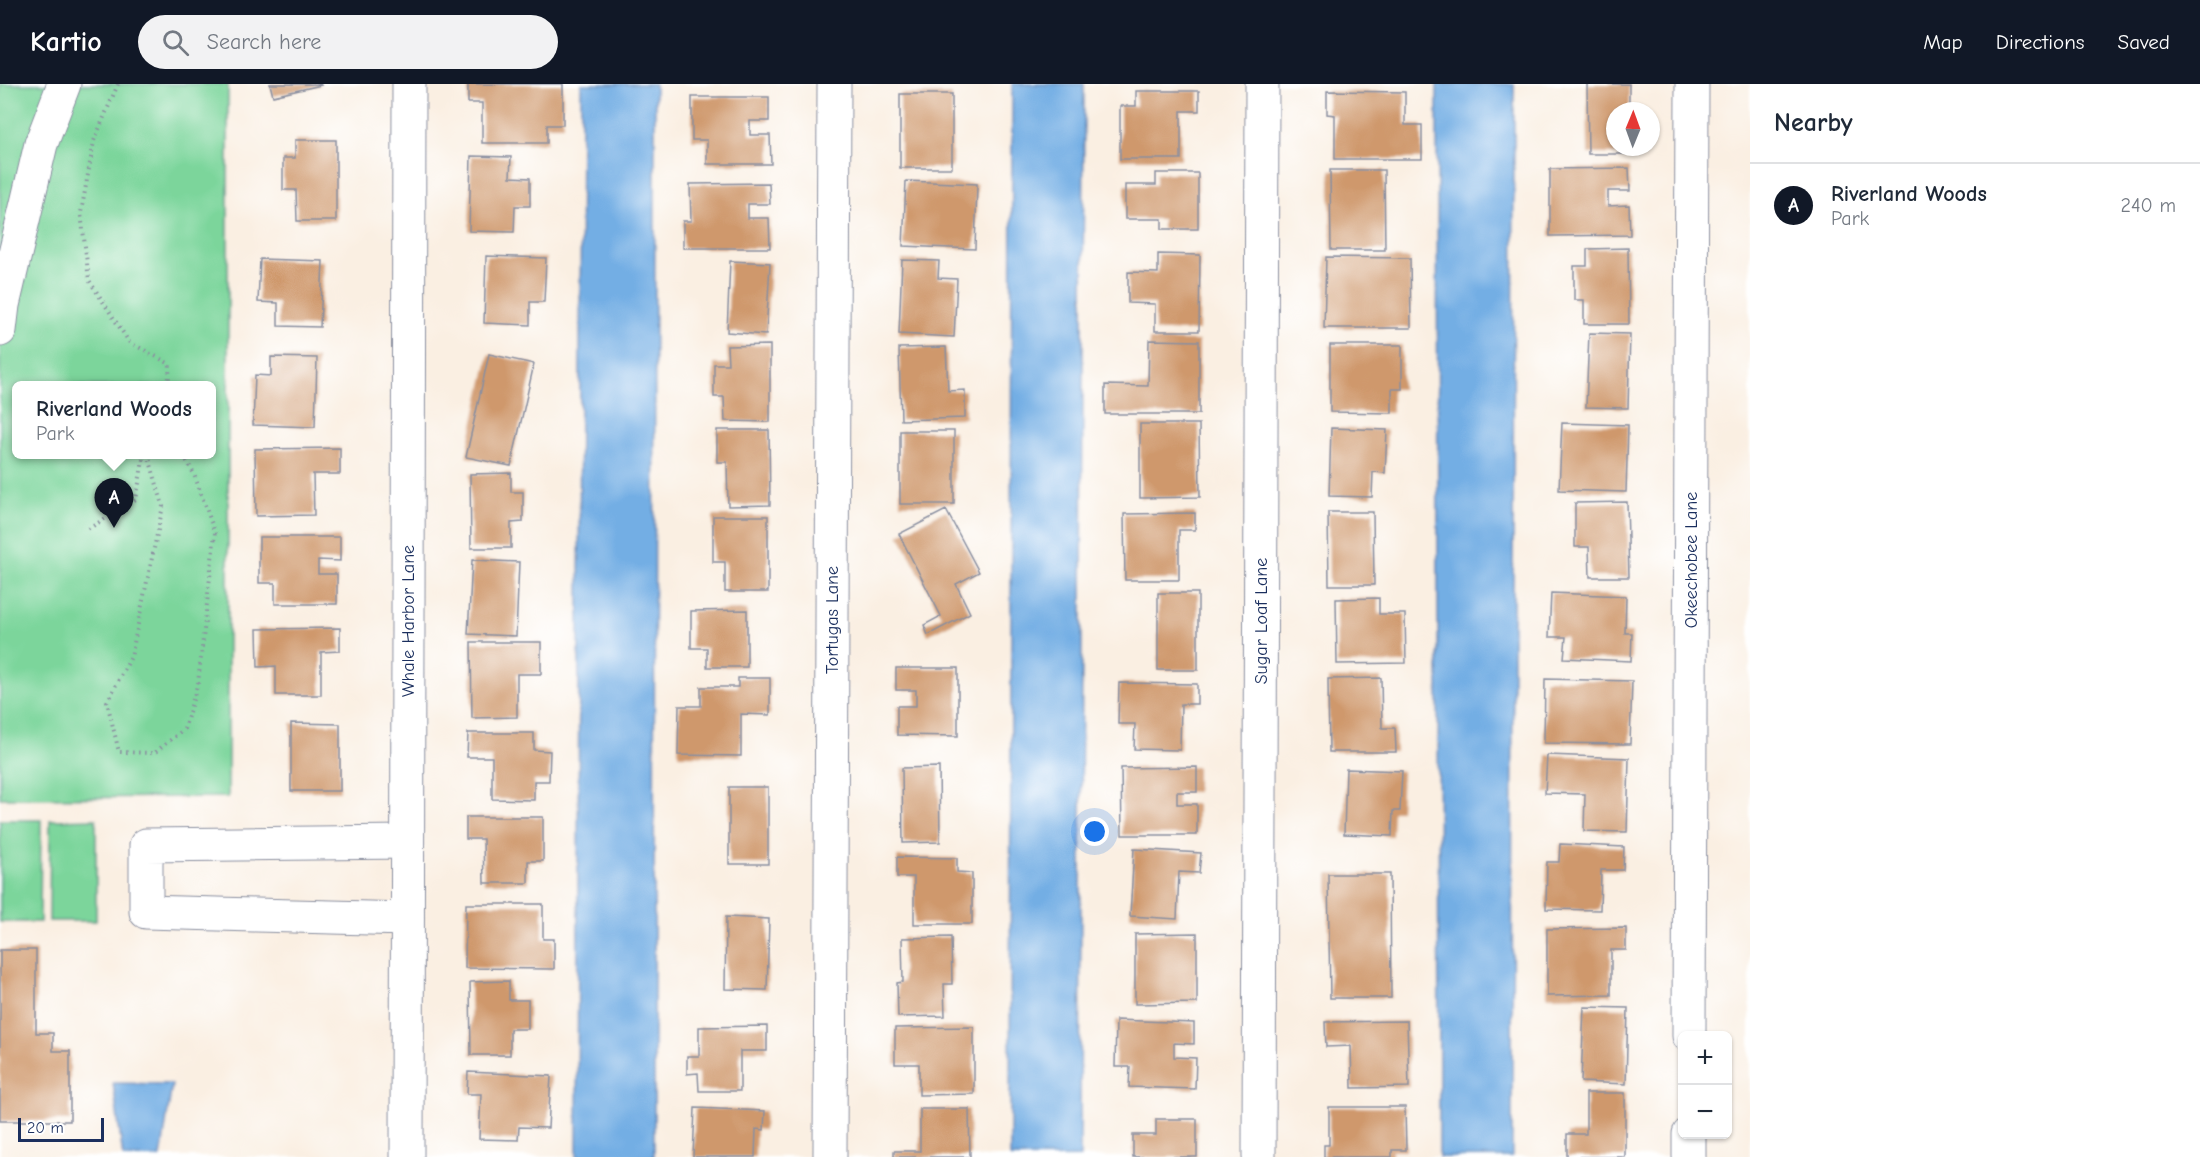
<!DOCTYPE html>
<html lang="en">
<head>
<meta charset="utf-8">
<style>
  :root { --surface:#fff; --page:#f2f2f3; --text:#1f2937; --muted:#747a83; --line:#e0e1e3; --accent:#111827 }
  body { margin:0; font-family:"Comic Neue",sans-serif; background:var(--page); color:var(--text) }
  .controls { position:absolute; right:18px; bottom:18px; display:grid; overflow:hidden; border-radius:9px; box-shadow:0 2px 4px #0004 }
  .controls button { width:54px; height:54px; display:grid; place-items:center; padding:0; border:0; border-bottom:2px solid var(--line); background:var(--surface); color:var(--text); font:30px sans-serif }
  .compass { position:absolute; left:1606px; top:18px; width:54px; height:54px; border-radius:50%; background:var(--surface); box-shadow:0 2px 4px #0004; rotate:1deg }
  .scale { position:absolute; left:18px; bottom:15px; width:86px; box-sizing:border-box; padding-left:6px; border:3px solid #1b2f5e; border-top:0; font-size:16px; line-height:21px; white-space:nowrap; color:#1b2f5e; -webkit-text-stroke:4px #fff; paint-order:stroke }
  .you { position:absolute; left:1095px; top:748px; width:21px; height:21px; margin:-15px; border:4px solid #fff; border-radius:50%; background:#1a73e8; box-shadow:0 0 0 9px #1a73e833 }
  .badge { display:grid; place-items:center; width:39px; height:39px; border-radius:50%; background:var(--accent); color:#fff; font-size:20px; font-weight:700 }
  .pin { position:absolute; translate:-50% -50px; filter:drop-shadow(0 2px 3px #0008) }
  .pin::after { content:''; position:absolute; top:32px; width:21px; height:18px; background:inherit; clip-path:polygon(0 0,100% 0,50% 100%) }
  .popup { position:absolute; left:12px; top:297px; width:204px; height:78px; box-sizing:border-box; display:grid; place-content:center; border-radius:9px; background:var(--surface); filter:drop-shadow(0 2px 4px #0005); font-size:20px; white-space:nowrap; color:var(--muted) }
  .popup b { font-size:22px; color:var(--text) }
  .popup::after { content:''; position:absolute; left:50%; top:100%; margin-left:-12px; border:12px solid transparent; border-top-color:var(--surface) }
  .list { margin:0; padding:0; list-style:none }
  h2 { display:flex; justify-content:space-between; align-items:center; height:78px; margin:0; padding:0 24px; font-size:26px }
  h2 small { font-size:20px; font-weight:400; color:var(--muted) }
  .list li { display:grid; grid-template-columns:39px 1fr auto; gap:18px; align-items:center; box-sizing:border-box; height:84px; padding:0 24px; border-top:2px solid var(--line) }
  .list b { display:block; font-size:22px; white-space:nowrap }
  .list p { margin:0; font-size:20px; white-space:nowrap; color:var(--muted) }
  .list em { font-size:20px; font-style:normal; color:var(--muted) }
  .icon { flex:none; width:33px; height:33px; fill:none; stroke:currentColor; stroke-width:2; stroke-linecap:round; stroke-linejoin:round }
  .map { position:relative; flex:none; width:1750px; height:1073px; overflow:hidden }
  header { display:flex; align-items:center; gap:36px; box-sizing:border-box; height:84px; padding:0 30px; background:var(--accent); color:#fff }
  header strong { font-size:28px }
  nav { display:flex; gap:33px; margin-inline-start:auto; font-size:21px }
  .search { width:420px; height:54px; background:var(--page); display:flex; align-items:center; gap:15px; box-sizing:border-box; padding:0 21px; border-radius:33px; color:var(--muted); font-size:22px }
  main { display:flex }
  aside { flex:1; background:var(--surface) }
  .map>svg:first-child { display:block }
</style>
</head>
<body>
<header>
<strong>Kartio</strong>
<div class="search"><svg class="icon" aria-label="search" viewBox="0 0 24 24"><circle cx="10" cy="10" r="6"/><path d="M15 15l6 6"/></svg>Search here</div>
<nav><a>Map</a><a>Directions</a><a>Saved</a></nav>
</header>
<main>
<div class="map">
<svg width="1750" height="1073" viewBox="0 0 1750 1073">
  <rect width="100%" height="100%" fill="#fff"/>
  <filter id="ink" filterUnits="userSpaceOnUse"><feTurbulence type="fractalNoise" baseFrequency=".0167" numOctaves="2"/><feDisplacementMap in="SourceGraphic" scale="12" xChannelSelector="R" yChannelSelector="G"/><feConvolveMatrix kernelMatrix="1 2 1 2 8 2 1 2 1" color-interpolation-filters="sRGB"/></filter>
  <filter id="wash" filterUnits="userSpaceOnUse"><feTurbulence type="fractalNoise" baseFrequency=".008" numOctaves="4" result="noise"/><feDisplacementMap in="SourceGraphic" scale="24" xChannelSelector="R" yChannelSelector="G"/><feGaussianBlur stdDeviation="1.35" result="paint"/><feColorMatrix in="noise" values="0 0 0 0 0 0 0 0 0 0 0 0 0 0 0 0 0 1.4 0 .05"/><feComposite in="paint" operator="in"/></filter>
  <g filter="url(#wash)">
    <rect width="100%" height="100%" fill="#faefe2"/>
    <!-- green -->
    <g fill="#7bd59b" stroke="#4b827c" stroke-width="1.5" fill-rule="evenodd">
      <path d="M 0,0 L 228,0 L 228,713 L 0,714 ZM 16,302 L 212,302 L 212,370 L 16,370 Z"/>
      <path d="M 96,735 L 96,837 L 49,837 L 50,736 Z"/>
      <path d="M 0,736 L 41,736 L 40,838 L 0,838 Z"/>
    </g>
    <!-- water -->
    <g fill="#73aee4" stroke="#476ea1" stroke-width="1.5">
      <path d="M 581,0 L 655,0 L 654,1073 L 577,1073 Z"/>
      <path d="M 1012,0 L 1084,0 L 1080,1073 L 1010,1073 Z"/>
      <path d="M 1437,0 L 1514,0 L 1512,1073 L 1439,1073 Z"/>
      <path d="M 113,999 L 172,1000 L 161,1073 L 123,1073 Z"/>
    </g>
    <g id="blocks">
      <!-- building -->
      <g fill="#cf986c">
        <path d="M 270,0 L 320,0 L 321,1 L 273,12 Z"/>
        <path d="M 468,0 L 563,0 L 563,41 L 547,41 L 547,59 L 482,59 L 482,19 L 468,19 Z"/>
        <path d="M 1587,0 L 1629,0 L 1629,27 L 1615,27 L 1615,63 L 1630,63 L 1630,70 L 1588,70 Z"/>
        <path d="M 1136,7 L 1199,7 L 1199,27 L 1181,27 L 1181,75 L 1120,75 L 1120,22 L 1136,22 Z"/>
        <path d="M 1327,7 L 1405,8 L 1405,41 L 1422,41 L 1422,75 L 1335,75 L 1335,31 L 1327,30 Z"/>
        <rect x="900" y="10" width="52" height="74"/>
        <path d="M 692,13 L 769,13 L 769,37 L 750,37 L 750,51 L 770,51 L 771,80 L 707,80 L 707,56 L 692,56 Z"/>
        <path d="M 295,56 L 336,56 L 336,137 L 297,137 L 296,106 L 283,106 L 283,74 L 295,74 Z"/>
        <path d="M 471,72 L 511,73 L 510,93 L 530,94 L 530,122 L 515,122 L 514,148 L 469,147 Z"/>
        <path d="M 1629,84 L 1630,107 L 1608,107 L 1608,122 L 1629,121 L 1630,151 L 1550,152 L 1550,85 Z"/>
        <path d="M 1330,86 L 1384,86 L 1385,166 L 1331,166 Z"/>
        <path d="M 1156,89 L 1198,89 L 1198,145 L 1162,145 L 1162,135 L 1125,135 L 1125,101 L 1156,101 Z"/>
        <path d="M 906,97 L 977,100 L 975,165 L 903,162 Z"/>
        <path d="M 769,99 L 770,120 L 748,120 L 748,134 L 769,134 L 770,164 L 683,164 L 683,137 L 691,137 L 690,100 Z"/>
        <path d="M 1628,164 L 1629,240 L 1584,240 L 1584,216 L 1574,216 L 1574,182 L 1587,182 L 1587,165 Z"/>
        <path d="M 1158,170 L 1200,171 L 1199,247 L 1155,247 L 1155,220 L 1128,219 L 1128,188 L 1158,189 Z"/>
        <path d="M 486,172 L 546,174 L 544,218 L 530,218 L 530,241 L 484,239 Z"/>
        <path d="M 1326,173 L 1410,174 L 1411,244 L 1324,244 Z"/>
        <path d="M 260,175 L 323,177 L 320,243 L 278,242 L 278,219 L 258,218 Z"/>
        <path d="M 902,176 L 939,177 L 938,194 L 957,195 L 954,253 L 899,250 Z"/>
        <path d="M 730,177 L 770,179 L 766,251 L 727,248 Z"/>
        <path d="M 1589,249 L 1630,250 L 1628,324 L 1586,323 Z"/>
        <path d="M 1149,256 L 1199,257 L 1199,330 L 1105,330 L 1105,301 L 1148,302 Z"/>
        <path d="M 770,261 L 770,338 L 725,337 L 724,313 L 714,313 L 714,280 L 728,280 L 727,262 Z"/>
        <path d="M 1330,261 L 1402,261 L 1402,305 L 1392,305 L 1392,329 L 1330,328 Z"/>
        <path d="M 946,263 L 948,307 L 965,306 L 965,334 L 901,336 L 899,264 Z"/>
        <path d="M 489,270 L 534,280 L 511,382 L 466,373 Z"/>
        <path d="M 271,273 L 317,274 L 315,343 L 253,341 L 255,291 L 271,292 Z"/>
        <path d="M 1562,339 L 1628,341 L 1626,408 L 1559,406 Z"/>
        <path d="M 1140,340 L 1199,340 L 1200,413 L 1140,414 Z"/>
        <path d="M 1331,344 L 1387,346 L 1385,389 L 1373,388 L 1372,413 L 1329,412 Z"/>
        <path d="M 717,346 L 769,346 L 770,421 L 728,422 L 727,378 L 717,378 Z"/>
        <rect x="900" y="347" width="54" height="73"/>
        <path d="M 340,364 L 340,390 L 313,390 L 314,431 L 256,432 L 255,365 Z"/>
        <path d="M 511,389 L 511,408 L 523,408 L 523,438 L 511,439 L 511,464 L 471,464 L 470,390 Z"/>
        <path d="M 1627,418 L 1629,493 L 1590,493 L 1589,463 L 1575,463 L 1575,419 Z"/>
        <path d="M 946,426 L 979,488 L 956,500 L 970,529 L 928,551 L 924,541 L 941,532 L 899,450 Z"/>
        <path d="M 1328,428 L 1373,428 L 1374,501 L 1329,501 Z"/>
        <path d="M 1195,429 L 1195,446 L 1179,446 L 1179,496 L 1125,496 L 1124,430 Z"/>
        <path d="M 713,432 L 768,432 L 768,508 L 725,508 L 725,478 L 713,478 Z"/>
        <path d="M 259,453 L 340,453 L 340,477 L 318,476 L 318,490 L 337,490 L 337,520 L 275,520 L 275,499 L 259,499 Z"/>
        <path d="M 472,476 L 519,478 L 516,552 L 468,550 Z"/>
        <rect x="1158" y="509" width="40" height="77"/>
        <path d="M 1551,509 L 1626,512 L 1625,549 L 1632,549 L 1631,577 L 1564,574 L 1566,553 L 1549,553 Z"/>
        <path d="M 1379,514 L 1379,530 L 1405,530 L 1406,579 L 1337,580 L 1336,515 Z"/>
        <path d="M 747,526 L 747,583 L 707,583 L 707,564 L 691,564 L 691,527 Z"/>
        <path d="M 340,544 L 340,567 L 321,568 L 321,611 L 276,611 L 276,582 L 258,583 L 257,545 Z"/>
        <path d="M 471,558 L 541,558 L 541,590 L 517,590 L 517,633 L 472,634 Z"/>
        <path d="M 896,584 L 958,584 L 958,652 L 897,651 L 897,622 L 916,622 L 916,606 L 896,606 Z"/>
        <path d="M 738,594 L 770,594 L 770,631 L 741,630 L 741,672 L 678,671 L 679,622 L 701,622 L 701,603 L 738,603 Z"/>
        <path d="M 1381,594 L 1382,644 L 1395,644 L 1396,668 L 1329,668 L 1328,595 Z"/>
        <path d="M 1545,595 L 1632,597 L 1630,660 L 1544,659 Z"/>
        <path d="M 1119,599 L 1197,600 L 1197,620 L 1181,620 L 1180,666 L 1134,665 L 1135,640 L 1118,640 Z"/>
        <path d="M 291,639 L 340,640 L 340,707 L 291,707 Z"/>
        <path d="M 468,649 L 534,649 L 534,666 L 550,667 L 549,697 L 534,697 L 534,716 L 492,715 L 492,673 L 467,673 Z"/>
        <path d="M 1547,671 L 1629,674 L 1627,748 L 1584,747 L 1585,710 L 1545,709 Z"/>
        <path d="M 939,683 L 940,758 L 903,759 L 902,684 Z"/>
        <path d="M 1197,683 L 1197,708 L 1177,708 L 1177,720 L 1197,720 L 1197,751 L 1122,751 L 1121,684 Z"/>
        <path d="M 1346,685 L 1402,687 L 1400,727 L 1393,727 L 1392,752 L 1344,750 Z"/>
        <rect x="729" y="703" width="39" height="77"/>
        <path d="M 466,733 L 543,733 L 543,777 L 528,777 L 528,799 L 484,799 L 483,755 L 466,755 Z"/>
        <path d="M 1560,760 L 1624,763 L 1623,786 L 1601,786 L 1600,826 L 1546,825 L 1547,778 L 1559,778 Z"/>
        <path d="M 1134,765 L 1201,769 L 1199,789 L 1179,788 L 1177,835 L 1130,832 Z"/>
        <path d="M 897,773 L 957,774 L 957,788 L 972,789 L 972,840 L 914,840 L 914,793 L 897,793 Z"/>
        <path d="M 1328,790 L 1390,790 L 1391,914 L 1330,914 Z"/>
        <path d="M 466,820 L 543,820 L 543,855 L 554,855 L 554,885 L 465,884 Z"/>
        <path d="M 726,833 L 769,835 L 767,906 L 725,905 Z"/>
        <path d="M 1626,844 L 1626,866 L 1611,866 L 1611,911 L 1547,912 L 1547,845 Z"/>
        <path d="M 1197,849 L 1197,919 L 1135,920 L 1135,850 Z"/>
        <path d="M 951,853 L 952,900 L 944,900 L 945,932 L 898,933 L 897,899 L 903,898 L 902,854 Z"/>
        <path d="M 0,866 L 36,866 L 36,949 L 53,949 L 53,967 L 70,967 L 70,1037 L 0,1037 Z"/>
        <path d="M 509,897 L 509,916 L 528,916 L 528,945 L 510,945 L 510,971 L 471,971 L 470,898 Z"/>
        <path d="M 1584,923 L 1628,924 L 1626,1000 L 1581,998 Z"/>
        <path d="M 1116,936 L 1194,939 L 1194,960 L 1174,959 L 1174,973 L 1196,974 L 1195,1005 L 1129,1003 L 1130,983 L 1115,983 Z"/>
        <path d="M 1407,937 L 1409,1003 L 1352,1004 L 1351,962 L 1326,963 L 1325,938 Z"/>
        <path d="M 767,942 L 767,967 L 740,967 L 740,1007 L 699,1007 L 698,989 L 687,990 L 687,972 L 699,972 L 699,943 Z"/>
        <path d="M 974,943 L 974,1010 L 919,1011 L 919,980 L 895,980 L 895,944 Z"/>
        <path d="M 468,988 L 551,992 L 548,1044 L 519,1043 L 518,1056 L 479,1055 L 481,1010 L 467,1010 Z"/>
        <path d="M 1586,1009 L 1625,1009 L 1625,1073 L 1567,1073 L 1567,1050 L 1586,1050 Z"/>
        <path d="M 1329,1023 L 1405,1023 L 1406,1066 L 1392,1066 L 1392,1073 L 1324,1073 L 1324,1061 L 1329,1061 Z"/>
        <path d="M 695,1024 L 765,1027 L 764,1046 L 756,1045 L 755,1073 L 693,1073 Z"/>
        <path d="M 920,1025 L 969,1025 L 970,1073 L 894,1073 L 894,1067 L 920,1067 Z"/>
        <path d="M 1156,1035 L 1197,1035 L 1197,1073 L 1133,1073 L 1133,1051 L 1156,1051 Z"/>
      </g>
    </g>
  </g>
  <g filter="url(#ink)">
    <use href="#blocks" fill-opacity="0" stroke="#8a8fa0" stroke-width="1.5"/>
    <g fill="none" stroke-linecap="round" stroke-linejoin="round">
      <defs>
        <g id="minor">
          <path d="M 0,246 L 3,221 L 41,60 L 64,0"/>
          <path d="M 407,835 L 146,828 L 146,761 L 407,758"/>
          <path d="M 1689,952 L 1692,0"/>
          <path d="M 407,1073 L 409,0"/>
          <path d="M 830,1073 L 834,0"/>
          <path d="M 1259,1073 L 1262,0"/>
          <path d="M 1689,1073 L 1689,1050"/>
        </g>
      </defs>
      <!-- minor casing -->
      <use href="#minor" stroke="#8a8fa0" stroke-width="35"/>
      <!-- path -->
      <g stroke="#8a8fa0" stroke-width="4" stroke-dasharray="1.5 4.5" stroke-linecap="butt">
        <path d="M 118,0 L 94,57 L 81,129 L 89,196 L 129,258 L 170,280 L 168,302"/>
        <path d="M 148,370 L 163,422 L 131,573 L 107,618 L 119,668 L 154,669 L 184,645 L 198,599 L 215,449 L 194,390 L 183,370"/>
        <path d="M 88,445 L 136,416 L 144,370"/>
      </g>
      <!-- minor -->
      <use href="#minor" stroke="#fff" stroke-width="33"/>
    </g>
  </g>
  <g text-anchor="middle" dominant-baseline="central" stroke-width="4.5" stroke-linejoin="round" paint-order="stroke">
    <!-- street labels -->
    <g font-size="18" fill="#1b2f5e" stroke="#fff">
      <text transform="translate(1691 476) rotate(-90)">Okeechobee Lane</text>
      <text transform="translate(832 536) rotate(-90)">Tortugas Lane</text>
      <text transform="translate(408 537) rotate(-90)">Whale Harbor Lane</text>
      <text transform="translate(1261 537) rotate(-90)">Sugar Loaf Lane</text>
    </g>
  </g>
</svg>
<div class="controls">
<button>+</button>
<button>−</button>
</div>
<svg class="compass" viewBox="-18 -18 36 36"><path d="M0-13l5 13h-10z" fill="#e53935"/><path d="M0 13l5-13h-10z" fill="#747a83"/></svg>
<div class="scale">20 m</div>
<div class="you"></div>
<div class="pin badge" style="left:114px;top:444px">A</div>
<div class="popup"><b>Riverland Woods</b>Park</div>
</div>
<aside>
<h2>Nearby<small></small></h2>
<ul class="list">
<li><span class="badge">A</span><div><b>Riverland Woods</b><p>Park</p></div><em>240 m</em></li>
</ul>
</aside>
</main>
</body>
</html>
